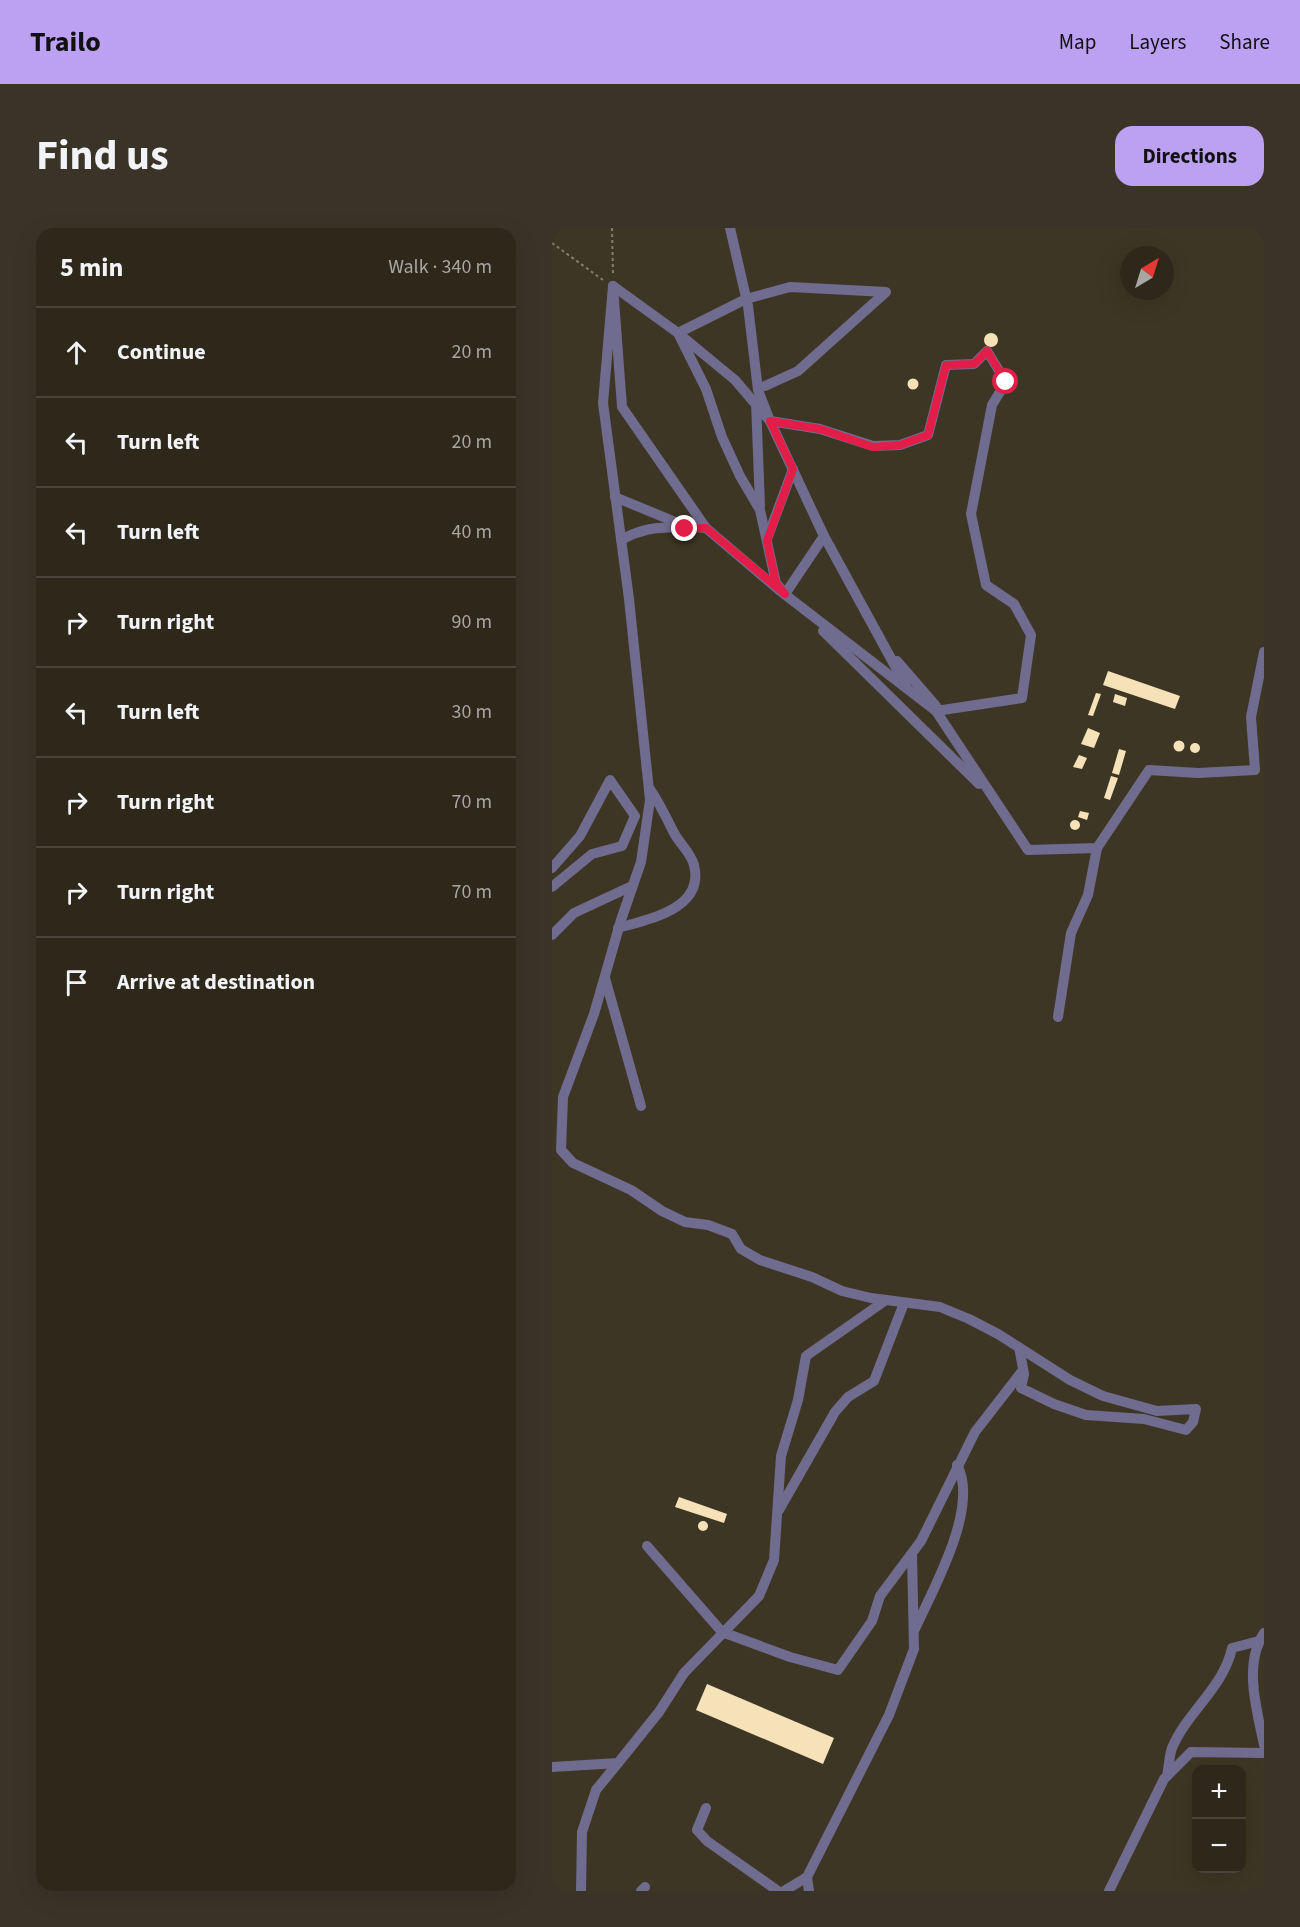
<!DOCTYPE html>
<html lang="en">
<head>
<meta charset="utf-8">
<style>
  :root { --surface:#2e281b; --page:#3a3428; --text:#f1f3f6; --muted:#a7a6a3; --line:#49443a; --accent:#bca0f2 }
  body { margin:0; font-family:"Source Sans 3",sans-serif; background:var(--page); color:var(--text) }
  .controls { position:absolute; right:18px; bottom:18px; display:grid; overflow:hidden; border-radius:12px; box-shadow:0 6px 24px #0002 }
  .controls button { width:54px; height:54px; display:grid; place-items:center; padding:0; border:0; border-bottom:2px solid var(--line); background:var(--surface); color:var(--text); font:30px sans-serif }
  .compass { position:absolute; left:568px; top:18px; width:54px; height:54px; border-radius:50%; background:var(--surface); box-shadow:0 6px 24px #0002; rotate:38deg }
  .stop { position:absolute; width:18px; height:18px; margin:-14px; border:4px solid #e11d48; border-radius:50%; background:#fff }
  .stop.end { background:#e11d48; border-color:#fff; box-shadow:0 2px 6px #0008 }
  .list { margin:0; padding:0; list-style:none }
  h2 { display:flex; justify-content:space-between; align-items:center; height:78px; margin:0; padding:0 24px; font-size:26px }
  h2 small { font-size:20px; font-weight:400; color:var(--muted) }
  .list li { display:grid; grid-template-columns:39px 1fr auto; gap:18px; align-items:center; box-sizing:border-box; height:90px; padding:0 24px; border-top:2px solid var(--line) }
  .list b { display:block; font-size:22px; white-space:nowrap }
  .list em { font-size:20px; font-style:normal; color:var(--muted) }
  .icon { flex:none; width:33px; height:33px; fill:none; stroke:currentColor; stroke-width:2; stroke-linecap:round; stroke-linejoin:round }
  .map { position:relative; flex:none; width:712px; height:1663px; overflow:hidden; border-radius:18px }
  header { display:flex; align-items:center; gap:36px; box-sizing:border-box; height:84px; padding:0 30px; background:var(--accent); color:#111 }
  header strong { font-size:28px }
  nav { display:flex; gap:33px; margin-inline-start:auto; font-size:21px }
  .intro { display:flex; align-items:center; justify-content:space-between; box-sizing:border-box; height:144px; padding:0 36px }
  h1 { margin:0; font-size:42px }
  .button { padding:15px 27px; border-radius:18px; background:var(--accent); color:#111; font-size:21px; font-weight:700 }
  main { display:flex; gap:36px; padding:0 36px }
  aside { flex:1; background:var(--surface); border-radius:18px; box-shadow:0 6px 24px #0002 }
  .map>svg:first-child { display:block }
</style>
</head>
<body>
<header>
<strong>Trailo</strong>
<nav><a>Map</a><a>Layers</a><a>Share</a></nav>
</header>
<div class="intro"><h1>Find us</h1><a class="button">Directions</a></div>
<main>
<aside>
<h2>5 min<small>Walk · 340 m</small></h2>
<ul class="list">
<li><svg class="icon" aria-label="ahead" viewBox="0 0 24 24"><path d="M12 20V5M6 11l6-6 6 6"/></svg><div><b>Continue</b></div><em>20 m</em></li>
<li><svg class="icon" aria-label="left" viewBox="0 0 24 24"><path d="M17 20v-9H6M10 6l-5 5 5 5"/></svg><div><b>Turn left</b></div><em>20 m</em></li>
<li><svg class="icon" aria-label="left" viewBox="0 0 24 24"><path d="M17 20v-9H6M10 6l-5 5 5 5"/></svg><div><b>Turn left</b></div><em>40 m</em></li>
<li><svg class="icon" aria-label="right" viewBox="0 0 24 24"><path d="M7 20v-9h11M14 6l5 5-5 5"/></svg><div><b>Turn right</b></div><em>90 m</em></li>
<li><svg class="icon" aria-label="left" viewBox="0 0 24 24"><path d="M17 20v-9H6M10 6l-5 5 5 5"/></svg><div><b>Turn left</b></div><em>30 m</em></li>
<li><svg class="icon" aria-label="right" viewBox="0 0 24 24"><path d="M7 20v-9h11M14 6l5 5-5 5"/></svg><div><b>Turn right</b></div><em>70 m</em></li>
<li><svg class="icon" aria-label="right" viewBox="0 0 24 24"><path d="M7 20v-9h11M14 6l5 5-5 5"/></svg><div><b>Turn right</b></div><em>70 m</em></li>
<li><svg class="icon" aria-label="arrive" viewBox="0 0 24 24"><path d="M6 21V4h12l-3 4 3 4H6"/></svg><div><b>Arrive at destination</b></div></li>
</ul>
</aside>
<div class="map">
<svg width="712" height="1663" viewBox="0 0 712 1663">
  <rect width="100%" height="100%" fill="#3e3624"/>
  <!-- building -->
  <g fill="#f6e2b8">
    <circle cx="439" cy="112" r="7"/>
    <circle cx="361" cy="156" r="5.5"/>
    <path d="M 556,443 L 628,468 L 623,481 L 551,457 Z"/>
    <path d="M 544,465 L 549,466 L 541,488 L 536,487 Z"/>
    <path d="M 563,466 L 575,470 L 573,478 L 561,474 Z"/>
    <path d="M 536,500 L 548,505 L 542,520 L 529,516 Z"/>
    <circle cx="627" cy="518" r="5.5"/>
    <circle cx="643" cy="520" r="5"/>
    <path d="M 567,521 L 574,523 L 567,547 L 560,545 Z"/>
    <path d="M 527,527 L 535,530 L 530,541 L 521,539 Z"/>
    <path d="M 559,548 L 566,550 L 558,572 L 552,570 Z"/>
    <path d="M 528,583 L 537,585 L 535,592 L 526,589 Z"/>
    <circle cx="523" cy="597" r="5"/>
    <path d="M 127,1269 L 175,1286 L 172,1295 L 123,1279 Z"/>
    <circle cx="151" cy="1298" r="5"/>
    <path d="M 155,1456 L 282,1510 L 271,1536 L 144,1482 Z"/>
  </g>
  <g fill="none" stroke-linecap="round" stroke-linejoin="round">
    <!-- path -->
    <g stroke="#847d6f" stroke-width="2" stroke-dasharray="3 3" stroke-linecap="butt">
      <path d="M 60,0 L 61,46"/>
      <path d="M 0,15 L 51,52"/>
    </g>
    <!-- street -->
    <g stroke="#6f6c8f" stroke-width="10">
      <path d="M 178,0 L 196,78 L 206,162 L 218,193 L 268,201 L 321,218 L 348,217 L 376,207 L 394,137 L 422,136 L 435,123 L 454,154 L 440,177 L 419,286 L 434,357 L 462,376 L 479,407 L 470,470 L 384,483 L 227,362 L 154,300 L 70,179 L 61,58 L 51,175 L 77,371 L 98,572 L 89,634 L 69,692 L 42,786 L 11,869 L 9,922 L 21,935 L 79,962 L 110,983 L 133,994 L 156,997 L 180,1006 L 189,1021 L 208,1032 L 260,1049 L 290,1063 L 319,1070 L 388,1079 L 417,1091 L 446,1106 L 518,1152 L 551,1168 L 605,1183 L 644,1181 L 641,1194 L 634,1202 L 592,1191 L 534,1187 L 502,1176 L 469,1160 L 472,1146 L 467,1119"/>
      <path d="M 61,58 L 126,105 L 194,71 L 238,59 L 334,64 L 246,143 L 213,158"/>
      <path d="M 126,105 L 183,152 L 218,193 L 272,308 L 233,366 L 224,355 L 208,282 L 188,248 L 170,209 L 154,161 Z"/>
      <path d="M 204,174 L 208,278"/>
      <path d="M 63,269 L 133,298 L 154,300"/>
      <path d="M 272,308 L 354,458"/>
      <path d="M 215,311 L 241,241"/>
      <path d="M 69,312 C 87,301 108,298 129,300"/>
      <path d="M 271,403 L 427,556"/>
      <path d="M 345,433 L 384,478"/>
      <path d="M 384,483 L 476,622 L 545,620 L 597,542 L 646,545 L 703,542 L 699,489 L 712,424"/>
      <path d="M 0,640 L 28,608 L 58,552 L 83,588 L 70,618 L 40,626 L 0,659"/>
      <path d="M 66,700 C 97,691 153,681 142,637 C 139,625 128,616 122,605 C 114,589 108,576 98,561"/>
      <path d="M 0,707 L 22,685 L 80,658"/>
      <path d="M 53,750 L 89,878"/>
      <path d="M 506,789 L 519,705 L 536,667 L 545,620"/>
      <path d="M 227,1282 L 283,1184 L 296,1169 L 322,1153 L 352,1075"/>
      <path d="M 95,1318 L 170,1404 L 238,1429 L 286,1442 L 320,1393 L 328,1368 L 369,1313 L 423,1204 L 471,1142"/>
      <path d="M 363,1401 C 381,1361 428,1279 405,1237"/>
      <path d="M 712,1405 C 691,1437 705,1482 712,1517"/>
      <path d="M 0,1539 L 66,1535 L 107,1484 L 132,1445 L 207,1368 L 222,1332 L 229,1228 L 246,1172 L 254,1128 L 334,1072"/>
      <path d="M 615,1548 C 617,1539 617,1528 620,1520 C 635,1484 672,1459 680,1420 L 707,1413"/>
      <path d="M 154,1580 L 145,1602 L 155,1613 L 226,1663"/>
      <path d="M 255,1649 L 257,1663"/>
      <path d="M 29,1663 L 30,1604 L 44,1562 L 66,1535"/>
      <path d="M 89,1663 L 93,1659"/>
      <path d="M 232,1663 L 255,1649 L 337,1487 L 362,1421 L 360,1326"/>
      <path d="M 557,1663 L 612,1551 L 639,1524 L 712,1525"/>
    </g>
  </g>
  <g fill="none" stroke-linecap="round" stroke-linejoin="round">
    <!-- route -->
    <path stroke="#e11d48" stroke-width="8" d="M 133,301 L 154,300 L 233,366 L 224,355 L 215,313 L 241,241 L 218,193 L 268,201 L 321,219 L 348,217 L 376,207 L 394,137 L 422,136 L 435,123 L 454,154"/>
  </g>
</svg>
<div class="controls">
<button>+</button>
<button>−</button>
</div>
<svg class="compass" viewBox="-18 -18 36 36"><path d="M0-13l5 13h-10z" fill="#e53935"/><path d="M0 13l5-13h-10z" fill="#a7a6a3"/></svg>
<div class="stop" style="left:454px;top:154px"></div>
<div class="stop end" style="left:133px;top:301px"></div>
</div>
</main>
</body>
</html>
